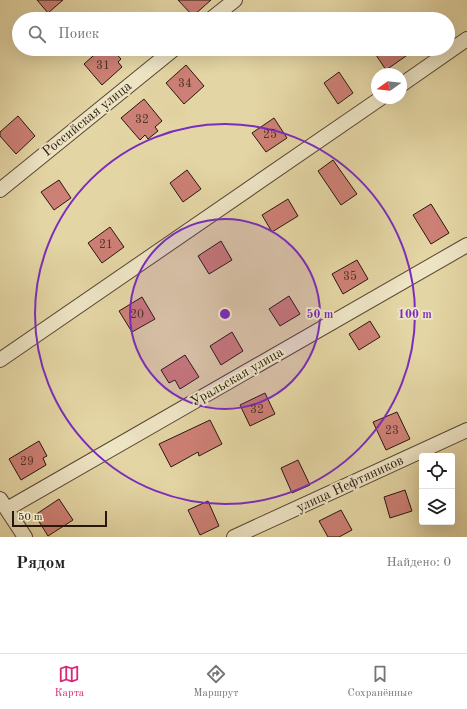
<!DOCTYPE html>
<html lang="ru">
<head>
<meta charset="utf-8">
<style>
  :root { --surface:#fff; --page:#f6f6f6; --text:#222; --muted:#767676; --line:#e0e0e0; --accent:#db2777 }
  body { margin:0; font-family:"Old Standard TT",serif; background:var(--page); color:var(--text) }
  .controls { position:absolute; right:12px; bottom:12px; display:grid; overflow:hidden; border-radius:4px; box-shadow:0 4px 16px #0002 }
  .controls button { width:36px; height:36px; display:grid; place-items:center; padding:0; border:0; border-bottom:1px solid var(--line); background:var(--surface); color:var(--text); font:20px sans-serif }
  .compass { position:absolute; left:371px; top:68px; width:36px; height:36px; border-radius:50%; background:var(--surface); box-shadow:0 4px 16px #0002; rotate:255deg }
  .scale { position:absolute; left:12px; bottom:10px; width:95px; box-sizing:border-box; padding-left:4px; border:2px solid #28170d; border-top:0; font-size:11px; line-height:14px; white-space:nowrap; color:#28170d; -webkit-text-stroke:3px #ede4c4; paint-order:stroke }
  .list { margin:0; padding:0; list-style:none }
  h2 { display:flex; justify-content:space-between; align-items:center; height:52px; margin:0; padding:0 16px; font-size:17px }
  h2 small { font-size:13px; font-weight:400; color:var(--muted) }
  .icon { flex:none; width:22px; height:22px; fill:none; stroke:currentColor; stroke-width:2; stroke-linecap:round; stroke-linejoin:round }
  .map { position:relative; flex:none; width:467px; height:537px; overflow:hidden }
  .search { position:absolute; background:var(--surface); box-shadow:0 4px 16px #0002; left:12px; right:12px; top:12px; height:44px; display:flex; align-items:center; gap:10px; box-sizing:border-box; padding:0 14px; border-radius:22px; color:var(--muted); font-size:15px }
  .sheet { height:116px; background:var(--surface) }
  nav { display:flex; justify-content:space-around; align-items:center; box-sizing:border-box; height:56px; border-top:1px solid var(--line); background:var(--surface); font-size:11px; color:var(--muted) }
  nav a { display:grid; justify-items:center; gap:2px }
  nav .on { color:var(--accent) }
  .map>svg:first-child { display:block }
</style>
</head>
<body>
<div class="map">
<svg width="467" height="537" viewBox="0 0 467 537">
  <rect width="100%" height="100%" fill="#e4d5a4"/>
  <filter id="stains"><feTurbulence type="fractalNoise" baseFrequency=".005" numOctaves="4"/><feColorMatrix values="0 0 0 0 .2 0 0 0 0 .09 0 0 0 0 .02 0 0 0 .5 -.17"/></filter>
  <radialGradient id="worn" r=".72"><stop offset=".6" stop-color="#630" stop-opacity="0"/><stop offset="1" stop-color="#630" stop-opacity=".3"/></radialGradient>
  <!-- building -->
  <g fill="#cd8075" stroke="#28170d">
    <path d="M 37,0 L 63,0 L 48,13 Z"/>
    <path d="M 178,0 L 211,0 L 193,16 Z"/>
    <path d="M 101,49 L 112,49 L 121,59 L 118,62 L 122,67 L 102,85 L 84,64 Z"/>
    <path d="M 372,49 L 401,49 L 406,56 L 386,70 Z"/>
    <path d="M 186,65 L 204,86 L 184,104 L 166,83 Z"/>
    <path d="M 339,72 L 353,93 L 338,104 L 324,83 Z"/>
    <path d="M 144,99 L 162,121 L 155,127 L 158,131 L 148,139 L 145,135 L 140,140 L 121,118 Z"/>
    <path d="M 18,116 L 35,136 L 16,154 L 0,136 L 0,132 Z"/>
    <path d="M 274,118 L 287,138 L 266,152 L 252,133 Z"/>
    <path d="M 333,160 L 357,194 L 341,205 L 318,171 Z"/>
    <path d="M 187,170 L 201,189 L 183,202 L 170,183 Z"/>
    <path d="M 59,180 L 71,198 L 54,210 L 41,192 Z"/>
    <path d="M 288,199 L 298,216 L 272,232 L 262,215 Z"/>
    <path d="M 431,204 L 449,233 L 431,244 L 413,215 Z"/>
    <path d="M 110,227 L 124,247 L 102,263 L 88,243 Z"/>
    <path d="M 221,241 L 232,260 L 209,274 L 198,256 Z"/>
    <path d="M 357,260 L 368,279 L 343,294 L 332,274 Z"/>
    <path d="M 289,296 L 300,314 L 280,326 L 269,309 Z"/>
    <path d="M 142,297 L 155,319 L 132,332 L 119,311 Z"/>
    <path d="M 370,321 L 380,337 L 359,350 L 349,334 Z"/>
    <path d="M 232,332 L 243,351 L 221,365 L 210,346 Z"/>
    <path d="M 185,355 L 199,377 L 180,389 L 175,380 L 169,383 L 161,370 Z"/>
    <path d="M 265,393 L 275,414 L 250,426 L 240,405 Z"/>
    <path d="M 397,412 L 410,439 L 386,450 L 373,422 Z"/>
    <path d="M 210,420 L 222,444 L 199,456 L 198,452 L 171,467 L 159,444 Z"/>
    <path d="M 39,441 L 47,456 L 43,458 L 46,465 L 21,480 L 9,459 Z"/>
    <path d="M 298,460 L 310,485 L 292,493 L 281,468 Z"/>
    <path d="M 405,490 L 412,511 L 390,518 L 384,497 Z"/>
    <path d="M 59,499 L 73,520 L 48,536 L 35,515 Z"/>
    <path d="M 208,501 L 219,526 L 200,535 L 188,510 Z"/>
    <path d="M 341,510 L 352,530 L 339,537 L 328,537 L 319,521 Z"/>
  </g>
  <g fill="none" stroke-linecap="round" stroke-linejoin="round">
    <defs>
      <g id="minor">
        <path d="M 211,19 L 235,0"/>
        <path d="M 401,85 L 467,39"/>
        <path d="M 0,190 L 174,49"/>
        <path d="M 0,360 L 381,98"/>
        <path d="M 0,499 L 25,537"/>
        <path d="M 7,509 L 467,245"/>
        <path d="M 234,537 L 467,430"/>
      </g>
    </defs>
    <!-- minor casing -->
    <use href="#minor" stroke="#574633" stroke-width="16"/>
    <!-- minor -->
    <use href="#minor" stroke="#ede4c4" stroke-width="14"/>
  </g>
  <!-- distance rings -->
  <circle cx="225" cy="314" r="95" fill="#7b2cbf" fill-opacity=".12"/>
  <g fill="none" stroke="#7b2cbf" stroke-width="2">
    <circle cx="225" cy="314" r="95"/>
    <circle cx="225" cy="314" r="190"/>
  </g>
  <g text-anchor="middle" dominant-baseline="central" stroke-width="4" stroke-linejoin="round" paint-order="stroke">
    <!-- number labels -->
    <g font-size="12" fill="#513127">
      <text x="103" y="66">31</text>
      <text x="185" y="84">34</text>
      <text x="142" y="120">32</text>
      <text x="270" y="135">25</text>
      <text x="106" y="245">21</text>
      <text x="350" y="277">35</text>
      <text x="137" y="315">20</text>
      <text x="257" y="410">32</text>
      <text x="392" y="431">23</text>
      <text x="27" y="462">29</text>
    </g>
    <!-- street labels -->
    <g font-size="14" fill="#28170d" stroke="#ede4c4">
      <text transform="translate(87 119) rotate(-39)">Российская улица</text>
      <text transform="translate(237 377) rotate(-30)">Уральская улица</text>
      <text transform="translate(350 484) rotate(-25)">улица Нефтяников</text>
    </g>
  </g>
  <circle cx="225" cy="314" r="6" fill="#7b2cbf" stroke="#ede4c4" stroke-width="2"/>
  <g font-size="12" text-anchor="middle" font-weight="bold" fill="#7b2cbf" stroke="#ede4c4" stroke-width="4" stroke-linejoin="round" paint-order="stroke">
    <text x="320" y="318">50 m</text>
    <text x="415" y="318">100 m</text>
  </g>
  <rect width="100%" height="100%" filter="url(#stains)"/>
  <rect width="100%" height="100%" fill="url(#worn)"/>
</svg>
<div class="controls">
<button><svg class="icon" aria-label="locate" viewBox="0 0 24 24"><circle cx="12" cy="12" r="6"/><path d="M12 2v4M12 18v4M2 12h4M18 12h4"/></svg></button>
<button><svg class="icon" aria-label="layers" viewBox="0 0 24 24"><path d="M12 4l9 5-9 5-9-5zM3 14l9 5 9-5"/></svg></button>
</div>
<svg class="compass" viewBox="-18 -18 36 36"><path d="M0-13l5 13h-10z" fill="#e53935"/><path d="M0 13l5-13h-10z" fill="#767676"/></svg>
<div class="scale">50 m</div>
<div class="search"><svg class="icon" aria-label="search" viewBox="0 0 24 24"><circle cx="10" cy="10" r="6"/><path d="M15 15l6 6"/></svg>Поиск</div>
</div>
<section class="sheet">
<h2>Рядом<small>Найдено: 0</small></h2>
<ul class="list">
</ul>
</section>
<nav>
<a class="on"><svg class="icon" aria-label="map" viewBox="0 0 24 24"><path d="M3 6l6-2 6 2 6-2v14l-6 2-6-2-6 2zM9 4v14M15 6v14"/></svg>Карта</a>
<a><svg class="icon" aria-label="directions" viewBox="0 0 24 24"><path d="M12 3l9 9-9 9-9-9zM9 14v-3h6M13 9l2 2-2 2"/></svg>Маршрут</a>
<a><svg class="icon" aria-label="saved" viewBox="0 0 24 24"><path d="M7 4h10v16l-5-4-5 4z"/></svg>Сохранённые</a>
</nav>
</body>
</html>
